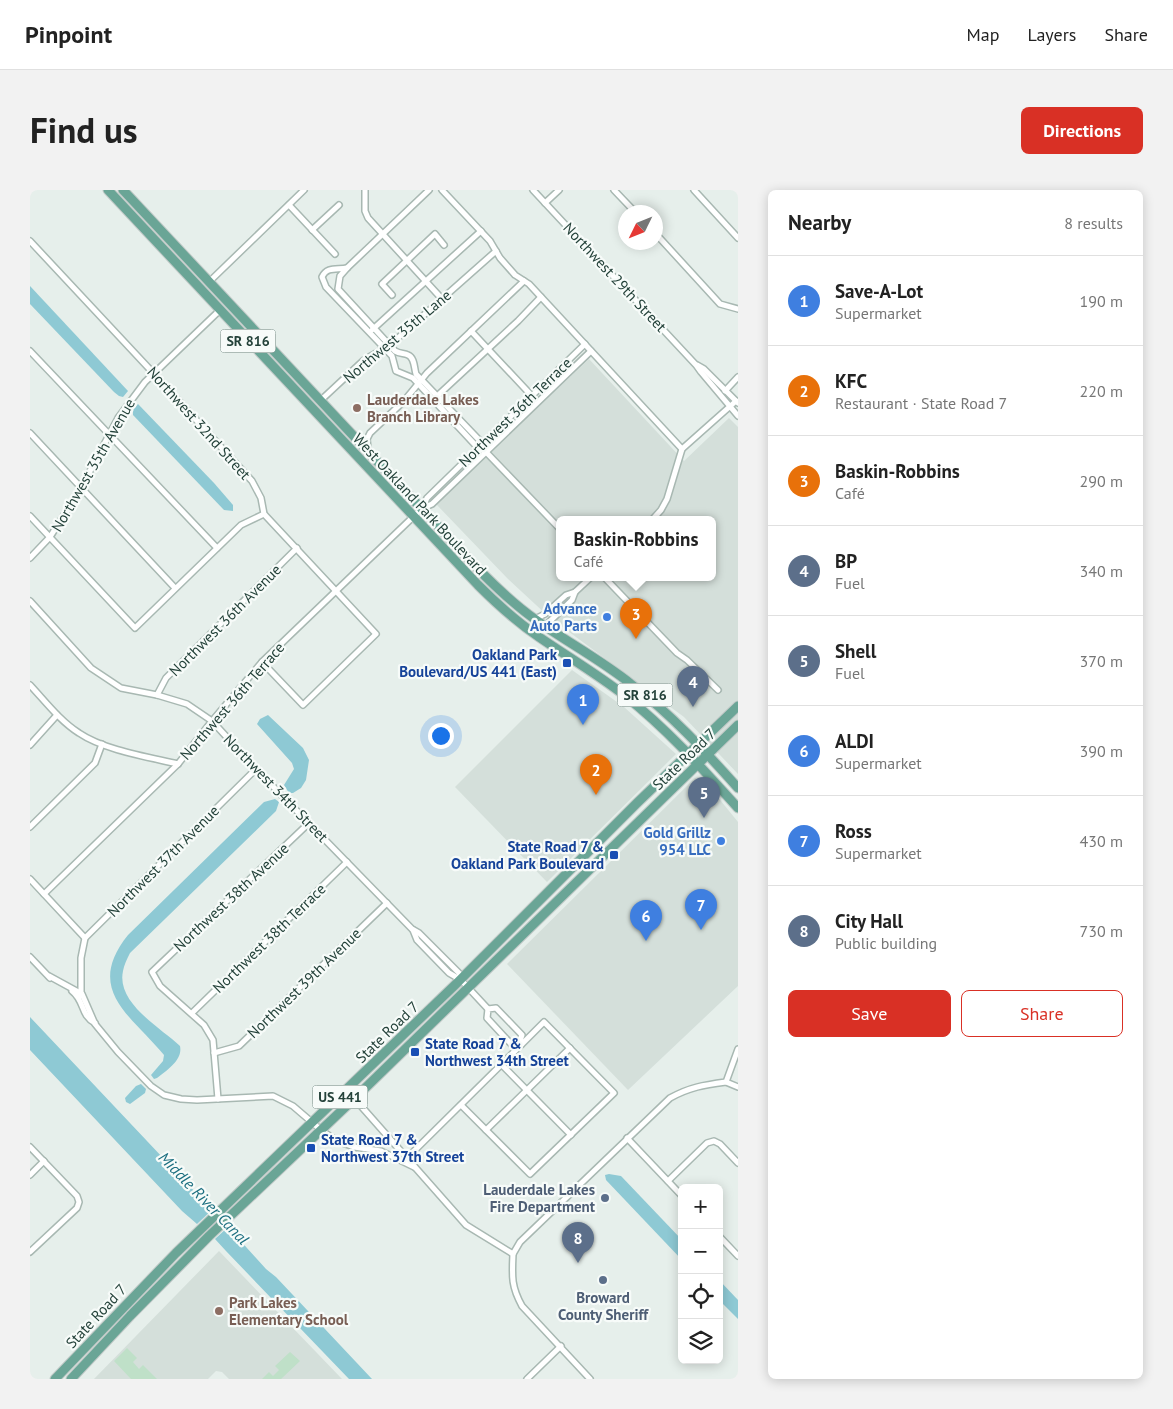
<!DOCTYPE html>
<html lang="en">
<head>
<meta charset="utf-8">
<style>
  :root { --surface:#fff; --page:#f2f2f2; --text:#222; --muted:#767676; --line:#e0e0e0; --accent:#d93025 }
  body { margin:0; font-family:"PT Sans",sans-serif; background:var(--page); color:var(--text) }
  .controls { position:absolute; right:15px; bottom:15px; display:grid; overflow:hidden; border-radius:8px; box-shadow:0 2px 12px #0003 }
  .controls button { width:45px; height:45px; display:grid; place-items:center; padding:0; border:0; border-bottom:1px solid var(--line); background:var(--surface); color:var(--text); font:25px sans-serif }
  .compass { position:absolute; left:588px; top:15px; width:45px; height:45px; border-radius:50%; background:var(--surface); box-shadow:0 2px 12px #0003; rotate:227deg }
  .you { position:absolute; left:410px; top:545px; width:18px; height:18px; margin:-12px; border:4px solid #fff; border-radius:50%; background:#1a73e8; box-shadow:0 0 0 8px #1a73e833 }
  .badge { display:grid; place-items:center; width:32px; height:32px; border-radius:50%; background:var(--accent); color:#fff; font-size:16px; font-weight:700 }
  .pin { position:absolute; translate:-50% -41px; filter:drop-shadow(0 1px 2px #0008) }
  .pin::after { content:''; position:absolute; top:26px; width:18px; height:15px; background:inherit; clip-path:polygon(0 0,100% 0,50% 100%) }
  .popup { position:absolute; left:526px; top:326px; width:160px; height:65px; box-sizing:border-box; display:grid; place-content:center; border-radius:8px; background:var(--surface); filter:drop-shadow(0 1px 4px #0005); font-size:16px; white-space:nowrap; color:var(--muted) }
  .popup b { font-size:19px; color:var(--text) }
  .popup::after { content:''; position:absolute; left:50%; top:100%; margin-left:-10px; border:10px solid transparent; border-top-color:var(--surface) }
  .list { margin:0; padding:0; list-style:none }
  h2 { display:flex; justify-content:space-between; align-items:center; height:65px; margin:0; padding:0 20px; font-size:21px }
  h2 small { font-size:16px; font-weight:400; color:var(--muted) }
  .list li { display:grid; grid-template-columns:32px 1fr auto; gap:15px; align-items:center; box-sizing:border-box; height:90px; padding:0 20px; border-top:1px solid var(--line) }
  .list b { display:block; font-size:19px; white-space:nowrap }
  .list p { margin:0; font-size:16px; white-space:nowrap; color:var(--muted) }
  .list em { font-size:16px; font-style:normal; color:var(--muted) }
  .actions { display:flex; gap:10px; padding:15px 20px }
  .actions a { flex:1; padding:11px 0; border:1px solid var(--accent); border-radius:8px; text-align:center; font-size:18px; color:var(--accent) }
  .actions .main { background:var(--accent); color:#fff }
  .icon { flex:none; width:28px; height:28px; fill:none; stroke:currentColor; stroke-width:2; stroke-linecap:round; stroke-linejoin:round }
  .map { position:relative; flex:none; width:708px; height:1189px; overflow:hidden; border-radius:8px }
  header { display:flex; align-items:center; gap:30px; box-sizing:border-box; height:70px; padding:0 25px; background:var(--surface); border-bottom:1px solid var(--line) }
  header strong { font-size:24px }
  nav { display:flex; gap:28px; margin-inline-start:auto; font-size:18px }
  .intro { display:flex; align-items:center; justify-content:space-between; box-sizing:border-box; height:120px; padding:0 30px }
  h1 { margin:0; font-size:35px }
  .button { padding:12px 22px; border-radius:8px; background:var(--accent); color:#fff; font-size:18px; font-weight:700 }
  main { display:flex; gap:30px; padding:0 30px }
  aside { flex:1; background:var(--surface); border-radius:8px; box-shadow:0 2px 12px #0003 }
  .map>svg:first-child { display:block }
</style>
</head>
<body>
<header>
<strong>Pinpoint</strong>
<nav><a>Map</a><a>Layers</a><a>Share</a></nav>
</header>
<div class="intro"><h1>Find us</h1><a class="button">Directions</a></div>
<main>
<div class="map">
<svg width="708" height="1189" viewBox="0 0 708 1189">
  <rect width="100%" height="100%" fill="#e6efeb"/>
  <!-- built -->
  <g fill="#d4dfda" fill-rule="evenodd">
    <path d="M 559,169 L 654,271 L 699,228 L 708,237 L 708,584 L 654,527 L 519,427 L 478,389 L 406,314 ZM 530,330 L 682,330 L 682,388 L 530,388 Z"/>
    <path d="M 542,480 L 594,517 L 646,564 L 517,692 L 425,597 Z"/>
    <path d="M 669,587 L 673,589 L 708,632 L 708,796 L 598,900 L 477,774 L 665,588 Z"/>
    <path d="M 189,1061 L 312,1189 L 199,1189 L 192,1182 L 186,1181 L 178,1189 L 64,1189 Z"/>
  </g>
  <!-- green -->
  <g fill="#bfe0c8">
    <path d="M 97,1158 L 107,1168 L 103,1172 L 109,1179 L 113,1175 L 127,1189 L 101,1189 L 84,1171 Z"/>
    <path d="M 260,1162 L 270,1171 L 251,1189 L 232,1189 L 239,1182 L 243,1186 L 249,1180 L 245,1176 Z"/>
  </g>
  <!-- water -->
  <g fill="#8ec9d4">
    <path d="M 0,96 L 98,201 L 93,207 L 89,206 L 84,202 L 0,114 Z"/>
    <path d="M 108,214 L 184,293 L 203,315 L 203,321 L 194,320 L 103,225 L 103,220 Z"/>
    <path d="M 238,525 L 273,558 L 279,570 L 276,590 L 271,598 L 263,603 L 259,603 L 254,595 L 264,579 L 262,573 L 227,534 L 230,529 Z"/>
    <path d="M 245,609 L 249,612 L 246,621 L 100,763 C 97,769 94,775 93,781 C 86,813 131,838 150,856 C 153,870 137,880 127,888 L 124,889 L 121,885 L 133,871 L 134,865 C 101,825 54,800 98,745 L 234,612 Z"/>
    <path d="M 0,827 L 167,1004 L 184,1018 L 167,1034 L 152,1021 L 0,860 Z"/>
    <path d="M 111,894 L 116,899 L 115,903 L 100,914 L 96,912 L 95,908 L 106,896 Z"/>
    <path d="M 579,984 L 591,986 L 652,1050 L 652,1070 L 576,990 L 575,985 Z"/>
    <path d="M 198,1037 L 236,1079 L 246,1087 L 342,1189 L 319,1189 L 196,1061 L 185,1049 Z"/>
    <path d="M 689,1090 L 708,1110 L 708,1129 L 689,1110 Z"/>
  </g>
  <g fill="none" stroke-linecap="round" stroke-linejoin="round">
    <defs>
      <g id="street">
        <path d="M 335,0 L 335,21 L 338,28 L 412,109"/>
        <path d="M 399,0 L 317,78 L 310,86 L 308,99 L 365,161 C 370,164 374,163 378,165 C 385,168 384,178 386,184 L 453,254 L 456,262 L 530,339"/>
        <path d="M 412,0 L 460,51 L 470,68 L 485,85 L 499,94 L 652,259"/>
        <path d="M 503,0 L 666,175 L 671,182 L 708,226"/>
        <path d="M 584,0 L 605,22"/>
        <path d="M 664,0 L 708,48"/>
        <path d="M 515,13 L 529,0"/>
        <path d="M 259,15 L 305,64"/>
        <path d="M 282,40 L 309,15"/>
        <path d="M 626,44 L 690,114 L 708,119"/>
        <path d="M 0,51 L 127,187 L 222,291 L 231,308 L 234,324 L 346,444 L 273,515 L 232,472"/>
        <path d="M 317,78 C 307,80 297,76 292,87 L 296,97 L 362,166 L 366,181 L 383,188 L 448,258 L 456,262"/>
        <path d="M 179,92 L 274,0"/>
        <path d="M 362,105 L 352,94 L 405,44 L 414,55"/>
        <path d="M 342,140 L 451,41"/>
        <path d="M 441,141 L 501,205"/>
        <path d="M 0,161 L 187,358"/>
        <path d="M 667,175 L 674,179 L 708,213"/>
        <path d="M 695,201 L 708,187"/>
        <path d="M 405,208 L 488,131 L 511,107"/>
        <path d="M 290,211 L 334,170 L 360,155 L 466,61"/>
        <path d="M 0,243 L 145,398"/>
        <path d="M 338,259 L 337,249 L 340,243 L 374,211 L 397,183 L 494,91"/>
        <path d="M 392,319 L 397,308 L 555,154"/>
        <path d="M 0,326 L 105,438 L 211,335 L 234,324"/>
        <path d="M 622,330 L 631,320 L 637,309 L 652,259 L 706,211"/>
        <path d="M 0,368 L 20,347 L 51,298 L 88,228 L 115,192 L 190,120"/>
        <path d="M 575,388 L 647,463 L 657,470 L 688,500"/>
        <path d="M 0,411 L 61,478 L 91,498 L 127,505 L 157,514 L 182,531 L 226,579 L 382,739 L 389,743 L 429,783 L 431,790"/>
        <path d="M 505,429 L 515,424 L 536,405 L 545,402 L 560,388"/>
        <path d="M 515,436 L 542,410 L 545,402"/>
        <path d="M 0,495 C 15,511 30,531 49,543 C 74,560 118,567 148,574"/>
        <path d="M 127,505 L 136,488 L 267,358"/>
        <path d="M 0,555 L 27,525"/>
        <path d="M 0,637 L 65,573 L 72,554"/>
        <path d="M 0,689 L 55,748"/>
        <path d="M 14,704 L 148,574 L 182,531 L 232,472 L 383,327 L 391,319 L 402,314 L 561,161"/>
        <path d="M 383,740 L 387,750 L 419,783 L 431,790 L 458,819"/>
        <path d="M 0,767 L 20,788"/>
        <path d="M 19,786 L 52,804 L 65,834 L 88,862 L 121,896 L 134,905 L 151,909 L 167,910 L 243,906 L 263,916 L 291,940 L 307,951 L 324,957 L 351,961 L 384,977"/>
        <path d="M 42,801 C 55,811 50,825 65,833"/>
        <path d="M 51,806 L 51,768 L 55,748 L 226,579"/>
        <path d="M 162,823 L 317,672"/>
        <path d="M 184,863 L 209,856 L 357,713"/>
        <path d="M 471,874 L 541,945"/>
        <path d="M 696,892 L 708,897"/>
        <path d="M 327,906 L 331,916 L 436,1035 L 483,1064 C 482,1086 481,1096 492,1116 L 560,1189"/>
        <path d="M 188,909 L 183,850 L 174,835 L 130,796 L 122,782 L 279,633"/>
        <path d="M 431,915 L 500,984 L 584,903 L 514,832 L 491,855 L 489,853 L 482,855 L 457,828 L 458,819 L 466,818 L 492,845 L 489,853"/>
        <path d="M 456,940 L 540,858"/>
        <path d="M 597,948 L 652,1006"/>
        <path d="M 0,957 L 47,1006 L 49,1012 L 47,1018 L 0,1062"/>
        <path d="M 377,968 L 491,855"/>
        <path d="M 0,985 L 14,971"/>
        <path d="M 638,991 L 677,953 L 684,951 L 690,954 L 708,973"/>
        <path d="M 689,1046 L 708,1066"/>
        <path d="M 483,1064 L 490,1052 L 640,908 C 660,897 674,895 696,892 L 708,859"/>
        <path d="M 497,1189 L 531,1156"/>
      </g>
      <g id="primary">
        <path d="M 78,0 L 448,395 C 467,414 487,432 509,447 C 538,467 567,484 594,505 C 636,538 672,578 708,618"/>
        <path d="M 93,0 L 451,382 C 468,399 486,416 506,430 C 537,452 571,470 601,494 C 641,524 675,561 708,598"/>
        <path d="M 25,1189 L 146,1063 L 425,795 L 607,613 L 708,516"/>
        <path d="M 41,1189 L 100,1126 L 179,1046 L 327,906 L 708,535"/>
      </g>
    </defs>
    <!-- street casing -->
    <use href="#street" stroke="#a8b8b2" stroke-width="8"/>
    <!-- primary casing -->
    <use href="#primary" stroke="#c2cac8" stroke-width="11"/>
    <!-- street -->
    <use href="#street" stroke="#fff" stroke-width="5"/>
    <!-- primary -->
    <use href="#primary" stroke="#6aa596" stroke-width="9"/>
  </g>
  <!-- markers -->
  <g fill="#8d6e63" stroke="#f7fbf9" stroke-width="2">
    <circle cx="327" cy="218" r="5"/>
    <circle cx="189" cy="1121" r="5"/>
  </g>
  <g fill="#3f7fe0" stroke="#f7fbf9" stroke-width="2">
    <circle cx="577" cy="427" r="5"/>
    <circle cx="691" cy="651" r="5"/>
  </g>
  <g fill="#1a4fb4" stroke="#f7fbf9" stroke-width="2">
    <rect x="532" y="468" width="10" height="10" rx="2.5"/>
    <rect x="579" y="660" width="10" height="10" rx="2.5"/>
    <rect x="380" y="857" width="10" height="10" rx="2.5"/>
    <rect x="276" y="953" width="10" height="10" rx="2.5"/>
  </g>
  <g fill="#5c6f8a" stroke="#f7fbf9" stroke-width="2">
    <circle cx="575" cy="1008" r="5"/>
    <circle cx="573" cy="1090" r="5"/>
  </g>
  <g text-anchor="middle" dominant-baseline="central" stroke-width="4.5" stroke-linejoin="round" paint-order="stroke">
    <!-- shield labels -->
    <g fill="#f7fbf9" stroke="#637a73" stroke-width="1">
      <rect x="190.5" y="139.5" width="55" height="23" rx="4"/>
      <rect x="587.5" y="493.5" width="55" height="23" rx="4"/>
      <rect x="282.5" y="895.5" width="55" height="23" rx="4"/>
    </g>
    <g font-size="14" font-weight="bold" fill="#24423a">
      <text x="218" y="151">SR 816</text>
      <text x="615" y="505">SR 816</text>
      <text x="310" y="907">US 441</text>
    </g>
    <!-- street labels -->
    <g font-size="15" fill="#24423a" stroke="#f7fbf9">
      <text transform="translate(585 87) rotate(47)">Northwest 29th Street</text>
      <text transform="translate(367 146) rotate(-40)">Northwest 35th Lane</text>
      <text transform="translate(485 222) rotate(-44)">Northwest 36th Terrace</text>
      <text transform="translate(169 233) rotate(48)">Northwest 32nd Street</text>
      <text transform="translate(63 275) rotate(-60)">Northwest 35th Avenue</text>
      <text transform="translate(390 314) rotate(47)">West Oakland Park Boulevard</text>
      <text transform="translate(195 430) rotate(-45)">Northwest 36th Avenue</text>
      <text transform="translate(202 511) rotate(-49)">Northwest 36th Terrace</text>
      <text transform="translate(654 569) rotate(-44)">State Road 7</text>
      <text transform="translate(246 598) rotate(46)">Northwest 34th Street</text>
      <text transform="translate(133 671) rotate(-45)">Northwest 37th Avenue</text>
      <text transform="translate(201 707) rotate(-43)">Northwest 38th Avenue</text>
      <text transform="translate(239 748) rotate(-44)">Northwest 38th Terrace</text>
      <text transform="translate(274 793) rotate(-44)">Northwest 39th Avenue</text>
      <text transform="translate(357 842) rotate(-44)">State Road 7</text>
      <text transform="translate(66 1126) rotate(-47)">State Road 7</text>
    </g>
    <!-- education labels -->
    <g font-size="15" font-weight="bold" fill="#785e54" stroke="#f7fbf9" text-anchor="start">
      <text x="337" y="209">Lauderdale Lakes<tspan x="337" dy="17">Branch Library</tspan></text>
      <text x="199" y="1112">Park Lakes<tspan x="199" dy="17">Elementary School</tspan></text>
    </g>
    <!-- shop labels -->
    <g font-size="15" font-weight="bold" fill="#366cbe" stroke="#f7fbf9" text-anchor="end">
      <text x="567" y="418">Advance<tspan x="567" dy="17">Auto Parts</tspan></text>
      <text x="681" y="642">Gold Grillz<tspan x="681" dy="17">954 LLC</tspan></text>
    </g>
    <!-- transit labels -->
    <g font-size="15" font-weight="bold" fill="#164399" stroke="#f7fbf9" text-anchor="end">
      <text x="527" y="464">Oakland Park<tspan x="527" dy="17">Boulevard/US 441 (East)</tspan></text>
      <text x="574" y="656">State Road 7 &amp;<tspan x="574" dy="17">Oakland Park Boulevard</tspan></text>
      <text x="395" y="853" text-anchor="start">State Road 7 &amp;<tspan x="395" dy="17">Northwest 34th Street</tspan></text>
      <text x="291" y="949" text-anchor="start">State Road 7 &amp;<tspan x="291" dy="17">Northwest 37th Street</tspan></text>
    </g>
    <!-- service labels -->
    <g font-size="15" font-weight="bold" fill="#4e5e75" stroke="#f7fbf9" text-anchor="end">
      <text x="565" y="999">Lauderdale Lakes<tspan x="565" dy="17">Fire Department</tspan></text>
      <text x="573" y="1107" text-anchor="middle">Broward<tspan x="573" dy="17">County Sheriff</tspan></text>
    </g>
    <!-- water labels -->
    <g font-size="16" font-style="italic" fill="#1c6f80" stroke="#f7fbf9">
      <text transform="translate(174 1008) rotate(46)">Middle River Canal</text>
    </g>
  </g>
</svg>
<div class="controls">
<button>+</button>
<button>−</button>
<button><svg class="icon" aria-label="locate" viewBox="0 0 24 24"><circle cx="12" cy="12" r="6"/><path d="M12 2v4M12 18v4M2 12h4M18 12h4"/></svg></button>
<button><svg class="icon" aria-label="layers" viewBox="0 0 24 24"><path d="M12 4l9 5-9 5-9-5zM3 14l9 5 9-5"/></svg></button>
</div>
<svg class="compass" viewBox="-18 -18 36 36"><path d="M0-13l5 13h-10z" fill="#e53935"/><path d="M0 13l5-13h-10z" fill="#767676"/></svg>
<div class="you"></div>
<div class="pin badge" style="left:553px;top:535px;background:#3f7fe0">1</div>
<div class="pin badge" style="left:566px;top:605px;background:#e8710a">2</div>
<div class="pin badge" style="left:606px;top:449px;background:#e8710a">3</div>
<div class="popup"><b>Baskin-Robbins</b>Café</div>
<div class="pin badge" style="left:663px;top:517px;background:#5c6f8a">4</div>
<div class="pin badge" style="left:674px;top:628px;background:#5c6f8a">5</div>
<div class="pin badge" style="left:616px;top:751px;background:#3f7fe0">6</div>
<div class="pin badge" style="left:671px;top:740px;background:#3f7fe0">7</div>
<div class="pin badge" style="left:548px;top:1073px;background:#5c6f8a">8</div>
</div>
<aside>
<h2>Nearby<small>8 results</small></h2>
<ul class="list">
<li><span class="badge" style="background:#3f7fe0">1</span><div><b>Save-A-Lot</b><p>Supermarket</p></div><em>190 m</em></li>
<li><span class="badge" style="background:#e8710a">2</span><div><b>KFC</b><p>Restaurant · State Road 7</p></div><em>220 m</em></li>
<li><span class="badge" style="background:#e8710a">3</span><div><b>Baskin-Robbins</b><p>Café</p></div><em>290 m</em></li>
<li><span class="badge" style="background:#5c6f8a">4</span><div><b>BP</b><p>Fuel</p></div><em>340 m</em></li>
<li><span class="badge" style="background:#5c6f8a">5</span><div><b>Shell</b><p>Fuel</p></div><em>370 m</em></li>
<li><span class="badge" style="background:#3f7fe0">6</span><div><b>ALDI</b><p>Supermarket</p></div><em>390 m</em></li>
<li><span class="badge" style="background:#3f7fe0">7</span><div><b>Ross</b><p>Supermarket</p></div><em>430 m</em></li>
<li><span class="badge" style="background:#5c6f8a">8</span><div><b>City Hall</b><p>Public building</p></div><em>730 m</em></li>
</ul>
<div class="actions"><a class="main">Save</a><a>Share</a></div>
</aside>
</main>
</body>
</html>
